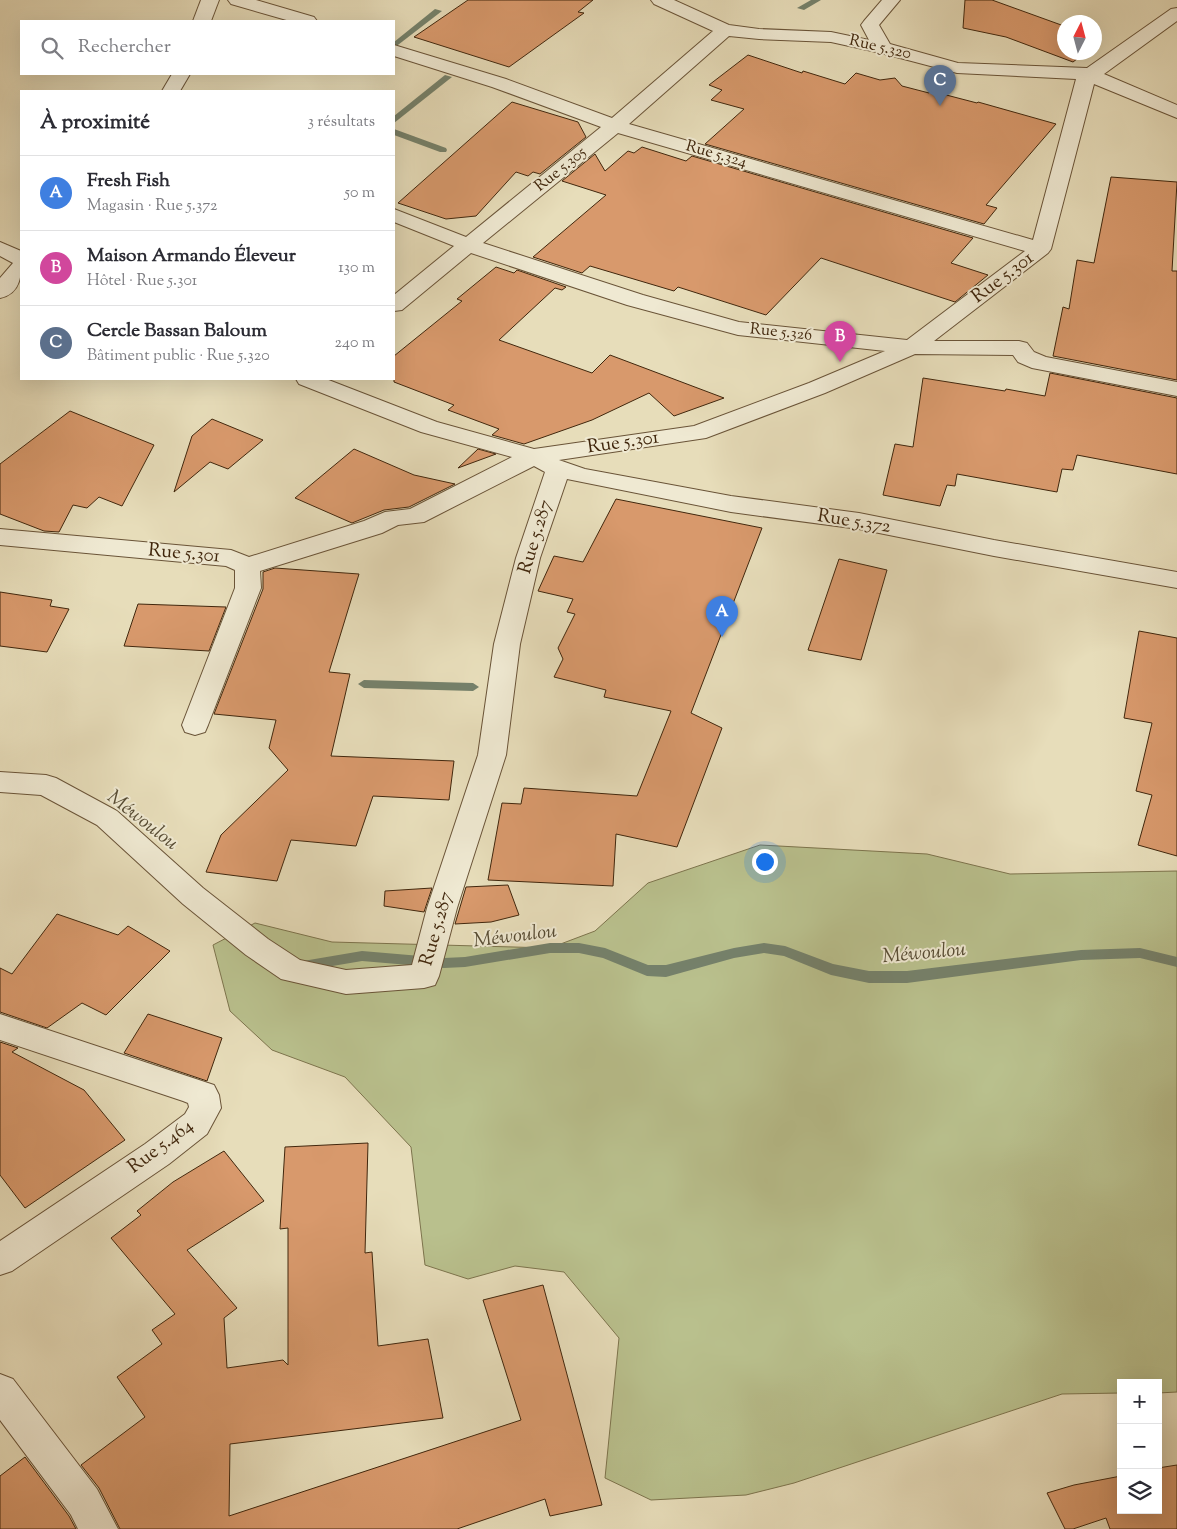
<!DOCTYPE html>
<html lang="fr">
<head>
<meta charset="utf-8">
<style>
  :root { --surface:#fff; --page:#f2f2f3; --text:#2b2b33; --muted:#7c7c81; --line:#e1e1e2; --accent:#8f2418 }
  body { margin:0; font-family:"Sorts Mill Goudy",serif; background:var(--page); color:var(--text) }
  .controls { position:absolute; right:15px; bottom:15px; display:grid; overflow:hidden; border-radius:0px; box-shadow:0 5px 20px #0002 }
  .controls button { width:45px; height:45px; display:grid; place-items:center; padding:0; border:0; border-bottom:1px solid var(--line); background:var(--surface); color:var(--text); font:25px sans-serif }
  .compass { position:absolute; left:1057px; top:15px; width:45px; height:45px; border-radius:50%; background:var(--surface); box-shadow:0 5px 20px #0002; rotate:6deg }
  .you { position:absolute; left:764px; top:861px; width:18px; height:18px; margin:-12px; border:4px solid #fff; border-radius:50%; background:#1a73e8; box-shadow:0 0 0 8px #1a73e833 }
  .badge { display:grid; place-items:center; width:32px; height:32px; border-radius:50%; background:var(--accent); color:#fff; font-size:16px; font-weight:700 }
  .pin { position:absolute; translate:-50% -41px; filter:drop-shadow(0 1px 2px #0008) }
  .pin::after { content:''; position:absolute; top:26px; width:18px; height:15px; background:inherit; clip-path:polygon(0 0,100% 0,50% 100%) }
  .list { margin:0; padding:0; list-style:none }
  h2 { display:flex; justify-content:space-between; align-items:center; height:65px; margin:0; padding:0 20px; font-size:21px }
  h2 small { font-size:16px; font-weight:400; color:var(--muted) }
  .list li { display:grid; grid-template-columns:32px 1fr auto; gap:15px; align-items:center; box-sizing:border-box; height:75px; padding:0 20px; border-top:1px solid var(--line) }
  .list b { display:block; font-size:19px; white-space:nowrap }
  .list p { margin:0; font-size:16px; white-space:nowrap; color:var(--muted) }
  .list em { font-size:16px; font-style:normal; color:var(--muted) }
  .icon { flex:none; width:28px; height:28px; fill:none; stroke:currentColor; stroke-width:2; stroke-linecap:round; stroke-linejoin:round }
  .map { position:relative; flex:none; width:1177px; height:1529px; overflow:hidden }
  .search { position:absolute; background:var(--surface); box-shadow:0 5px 20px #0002; left:20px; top:20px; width:375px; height:55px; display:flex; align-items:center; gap:12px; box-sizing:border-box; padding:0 18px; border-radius:0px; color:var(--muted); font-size:19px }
  .panel { position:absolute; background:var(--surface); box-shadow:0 5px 20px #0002; left:20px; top:90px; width:375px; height:290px; border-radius:0px }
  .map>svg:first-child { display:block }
</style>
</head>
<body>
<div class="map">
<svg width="1177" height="1529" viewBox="0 0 1177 1529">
  <rect width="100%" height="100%" fill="#e7ddba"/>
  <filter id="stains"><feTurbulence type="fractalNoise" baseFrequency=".004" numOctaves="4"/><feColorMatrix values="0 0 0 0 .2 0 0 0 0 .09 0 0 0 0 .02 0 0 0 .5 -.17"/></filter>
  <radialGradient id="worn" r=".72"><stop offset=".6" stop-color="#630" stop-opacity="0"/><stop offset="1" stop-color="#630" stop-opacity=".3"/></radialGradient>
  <!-- green -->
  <path fill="#b9c08d" stroke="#7d744d" d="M 760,845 L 927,854 L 1010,874 L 1177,871 L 1177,1392 L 1158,1393 L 1158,1383 L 1121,1383 L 1121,1393 L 1062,1394 L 794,1483 L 746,1495 L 651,1500 L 605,1478 L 619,1338 L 564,1272 L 515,1266 L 468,1279 L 425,1265 L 411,1147 L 345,1077 L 272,1050 L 230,1011 L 213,945 L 255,923 L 332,942 L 550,948 L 595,931 L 648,883 Z"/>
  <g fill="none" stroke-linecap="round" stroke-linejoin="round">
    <!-- stream -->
    <g fill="#75816b" fill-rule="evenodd">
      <path d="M 811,0 L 821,0 L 804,10 L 797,8 Z"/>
      <path d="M 435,9 L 442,11 L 394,48 L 394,42 Z"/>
      <path d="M 445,75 L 452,77 L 394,123 L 394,116 Z"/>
      <path d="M 394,129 L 446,148 L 447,150 L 446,152 L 440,152 L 394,135 Z"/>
      <path d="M 364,680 L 473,683 L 479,687 L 473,691 L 364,688 L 358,684 Z"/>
      <path d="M 550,943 L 579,943 L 605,948 L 648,965 L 666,965 L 734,948 L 764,943 L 785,946 L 833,964 L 869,971 L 907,971 L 1081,950 L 1140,948 L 1177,957 L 1177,967 L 1140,958 L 1081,960 L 907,983 L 869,983 L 831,975 L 784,956 L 764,953 L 734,958 L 666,977 L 647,976 L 603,958 L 579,953 L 550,953 L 465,967 L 444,968 L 362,961 L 303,971 L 294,969 L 292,965 L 294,961 L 303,961 L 362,951 L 444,958 L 465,957 Z"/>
    </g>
  </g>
  <!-- building -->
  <g fill="#d8996c" stroke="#41270d">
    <path d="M 468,0 L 593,0 L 578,12 L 584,13 L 509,67 L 414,37 Z"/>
    <path d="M 965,0 L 992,0 L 1064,26 L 1064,52 L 1086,52 L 1073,62 L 1006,37 L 963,28 Z"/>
    <path d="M 748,55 L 802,73 L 803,71 L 845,84 L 856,73 L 880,80 L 895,78 L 902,86 L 929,93 L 931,91 L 977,103 L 978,102 L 1056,124 L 986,205 L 997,208 L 984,224 L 705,144 L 744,109 L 711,100 L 722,90 L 709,85 Z"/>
    <path d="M 512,102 L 578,122 L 586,137 L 540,174 L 533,172 L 528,176 L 516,172 L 476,216 L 446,219 L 398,203 Z"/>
    <path d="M 642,147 L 686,161 L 692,156 L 973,238 L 951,263 L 988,275 L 955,302 L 821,258 L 766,315 L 678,287 L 674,291 L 590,266 L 582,273 L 533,257 L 606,195 L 562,181 L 595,154 L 605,171 L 628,151 L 634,153 Z"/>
    <path d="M 1111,177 L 1177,182 L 1172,271 L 1177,271 L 1177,380 L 1053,356 L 1063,307 L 1069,309 L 1077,260 L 1094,263 Z"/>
    <path d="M 496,267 L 514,273 L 517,270 L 566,287 L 562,290 L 555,288 L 499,340 L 592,373 L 610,355 L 724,398 L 674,416 L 649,393 L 592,420 L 524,444 L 492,435 L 499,429 L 448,410 L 454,405 L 394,382 L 394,356 L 462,301 L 457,299 Z"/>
    <path d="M 1050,373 L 1177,398 L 1177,474 L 1077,455 L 1073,470 L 1062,469 L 1057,492 L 957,474 L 955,486 L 947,485 L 940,506 L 883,495 L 895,444 L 913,447 L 923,378 L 1005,391 L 1006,389 L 1045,396 Z"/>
    <path d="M 70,411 L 154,445 L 122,506 L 99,497 L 87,508 L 73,505 L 59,532 L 44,531 L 0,514 L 0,464 Z"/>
    <path d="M 212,419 L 263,440 L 228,469 L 210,462 L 174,492 L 192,436 Z"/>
    <path d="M 354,449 L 414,475 L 455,484 L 409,507 L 384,510 L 352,523 L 295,498 Z"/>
    <path d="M 478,449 L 496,454 L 458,468 Z"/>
    <path d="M 616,499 L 762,528 L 691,713 L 722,728 L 677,847 L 616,834 L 613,886 L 488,880 L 502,803 L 521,804 L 524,788 L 637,796 L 671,711 L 604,697 L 606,690 L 554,677 L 563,659 L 558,648 L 575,614 L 567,612 L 573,599 L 538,591 L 554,556 L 583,562 Z"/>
    <path d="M 839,559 L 887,570 L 861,660 L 808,650 Z"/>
    <path d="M 275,568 L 359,574 L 329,672 L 350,674 L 331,756 L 454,761 L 449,800 L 373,796 L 356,846 L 291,840 L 277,881 L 206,872 L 221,835 L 288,770 L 269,748 L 276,720 L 214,714 L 263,589 L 263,572 Z"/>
    <path d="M 0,592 L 52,600 L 50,606 L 69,609 L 47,652 L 0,646 Z"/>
    <path d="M 138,604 L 226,607 L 209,651 L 124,646 Z"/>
    <path d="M 1139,631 L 1177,638 L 1177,856 L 1138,845 L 1152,795 L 1136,791 L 1152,723 L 1124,718 Z"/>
    <path d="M 508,885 L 519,915 L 491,922 L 455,924 L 466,887 Z"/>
    <path d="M 432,888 L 424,912 L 384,906 L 385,891 Z"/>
    <path d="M 57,914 L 118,935 L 128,926 L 170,951 L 106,1015 L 82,1003 L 47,1028 L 0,1012 L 0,968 L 12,974 Z"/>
    <path d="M 148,1014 L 222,1038 L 207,1081 L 124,1053 Z"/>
    <path d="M 0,1042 L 18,1048 L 12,1052 L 84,1090 L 125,1140 L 25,1208 L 0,1175 Z"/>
    <path d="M 368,1143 L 365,1253 L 372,1252 L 378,1346 L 428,1339 L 443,1418 L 230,1444 L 229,1516 L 521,1420 L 483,1300 L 543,1285 L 602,1505 L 550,1516 L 545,1499 L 457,1529 L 120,1529 L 99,1488 L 81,1465 L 145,1417 L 117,1377 L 162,1344 L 152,1330 L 175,1314 L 111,1238 L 141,1215 L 137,1211 L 173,1182 L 224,1151 L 264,1201 L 187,1250 L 237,1308 L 224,1318 L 227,1368 L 283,1360 L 288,1365 L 288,1228 L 280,1229 L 285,1147 Z"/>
    <path d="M 25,1457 L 69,1516 L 76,1529 L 0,1529 L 0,1476 Z"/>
    <path d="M 1177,1465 L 1177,1529 L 1110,1529 L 1106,1518 L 1073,1529 L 1065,1529 L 1047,1493 L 1074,1485 L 1121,1476 L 1121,1510 L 1158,1510 L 1158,1468 Z"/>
  </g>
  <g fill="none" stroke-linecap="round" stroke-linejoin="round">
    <defs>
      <g id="minor">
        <path d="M 201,0 L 219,0 L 211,21 L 193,21 Z"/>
        <path d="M 228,0 L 256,0 L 314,17 L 317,21 L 290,21 L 231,4 Z"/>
        <path d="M 651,0 L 674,0 L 729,25 L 759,29 L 831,32 L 869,40 L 861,25 L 864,21 L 882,0 L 900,0 L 879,25 L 890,44 L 958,63 L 1087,68 L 1171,9 L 1177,8 L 1177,21 L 1104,74 L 1177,105 L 1177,118 L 1094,84 L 1051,249 L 1048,253 L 934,341 L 1019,341 L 1027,343 L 1034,352 L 1046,357 L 1177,382 L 1177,396 L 1032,368 L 1018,362 L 1013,355 L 915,354 L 825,393 L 706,438 L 559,460 L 585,469 L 731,496 L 859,513 L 994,540 L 1177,572 L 1177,588 L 994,556 L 859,529 L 731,512 L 567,479 L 540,558 L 520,644 L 506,755 L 457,908 L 439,976 L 435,985 L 424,988 L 346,994 L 281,979 L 246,955 L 183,904 L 97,825 L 41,795 L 0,792 L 0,772 L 46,775 L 56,778 L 117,811 L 203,888 L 268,939 L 300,960 L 346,970 L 412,965 L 427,908 L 478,755 L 494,644 L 516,558 L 545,472 L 534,466 L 424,522 L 398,525 L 382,533 L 260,571 L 261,588 L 208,725 L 205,732 L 195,735 L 185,732 L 182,725 L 235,588 L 235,570 L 226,566 L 0,545 L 0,529 L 231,550 L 249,557 L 364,521 L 385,512 L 410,509 L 512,457 L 421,432 L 299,384 L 296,379 L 326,379 L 437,422 L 534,449 L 694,426 L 809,383 L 885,351 L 738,335 L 627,305 L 471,253 L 402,310 L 394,311 L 394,295 L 454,246 L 394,222 L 394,209 L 466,237 L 601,127 L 492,87 L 394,56 L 394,45 L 506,79 L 612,118 L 713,31 L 654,4 ZM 729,36 L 759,39 L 831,42 L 881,53 L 957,73 L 1076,79 L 1033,240 L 629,124 ZM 618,133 L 1025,251 L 907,340 L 739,322 L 643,295 L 483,243 Z"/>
        <path d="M 172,74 L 190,74 L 180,91 L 162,91 Z"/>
        <path d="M 0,242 L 21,251 C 21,270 24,293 0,298 L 0,278 L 13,263 L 0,256 Z"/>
        <path d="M 0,1014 L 214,1085 L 219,1095 L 221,1108 L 207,1134 L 169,1164 L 12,1271 L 0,1275 L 0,1241 L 145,1144 L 185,1114 L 189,1107 L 188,1103 L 183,1101 L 0,1040 Z"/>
        <path d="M 0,1374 L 13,1379 L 97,1489 L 118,1529 L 78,1529 L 71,1515 L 0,1420 Z"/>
      </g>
    </defs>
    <!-- minor casing -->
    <use href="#minor" stroke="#6a5438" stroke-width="2"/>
    <!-- minor -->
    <use href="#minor" fill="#efe9d2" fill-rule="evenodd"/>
  </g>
  <g text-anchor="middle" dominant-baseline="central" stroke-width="4" stroke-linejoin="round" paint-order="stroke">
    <!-- far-street labels -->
    <g font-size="16" fill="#41270d" stroke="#efe9d2">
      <text transform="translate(880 48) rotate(13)">Rue 5.320</text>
      <text transform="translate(716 155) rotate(16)">Rue 5.324</text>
      <text transform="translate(561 170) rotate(-39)">Rue 5.305</text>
      <text transform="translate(781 333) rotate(6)">Rue 5.326</text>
    </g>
    <!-- street labels -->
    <g font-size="19" fill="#41270d" stroke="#efe9d2">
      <text transform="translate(1003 278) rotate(-37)">Rue 5.301</text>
      <text transform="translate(623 443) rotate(-8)">Rue 5.301</text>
      <text transform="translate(854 522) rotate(9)">Rue 5.372</text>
      <text transform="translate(536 537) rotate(-73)">Rue 5.287</text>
      <text transform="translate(184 554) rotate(5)">Rue 5.301</text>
      <text transform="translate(437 929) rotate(-74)">Rue 5.287</text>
      <text transform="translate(161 1147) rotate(-37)">Rue 5.464</text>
    </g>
    <!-- water labels -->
    <g font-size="20" font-style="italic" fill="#574c34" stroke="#efe9d2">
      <text transform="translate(142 821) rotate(38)">Méwoulou</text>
      <text transform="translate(515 937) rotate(-7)">Méwoulou</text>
      <text transform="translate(924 954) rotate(-5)">Méwoulou</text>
    </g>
  </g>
  <rect width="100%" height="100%" filter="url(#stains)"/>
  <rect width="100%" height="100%" fill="url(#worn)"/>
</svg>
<div class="controls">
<button>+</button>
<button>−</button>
<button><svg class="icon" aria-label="layers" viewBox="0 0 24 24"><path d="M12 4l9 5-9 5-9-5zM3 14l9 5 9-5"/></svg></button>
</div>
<svg class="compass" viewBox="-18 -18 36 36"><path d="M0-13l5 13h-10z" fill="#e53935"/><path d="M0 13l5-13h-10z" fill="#7c7c81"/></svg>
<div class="you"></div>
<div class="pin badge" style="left:722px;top:637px;background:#3f7fe0">A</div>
<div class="pin badge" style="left:840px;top:362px;background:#d1479c">B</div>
<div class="pin badge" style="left:940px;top:106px;background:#5c6f8a">C</div>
<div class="search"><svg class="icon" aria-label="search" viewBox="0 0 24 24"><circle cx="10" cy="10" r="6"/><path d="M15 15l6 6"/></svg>Rechercher</div>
<section class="panel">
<h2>À proximité<small>3 résultats</small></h2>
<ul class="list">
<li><span class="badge" style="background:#3f7fe0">A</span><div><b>Fresh Fish</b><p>Magasin · Rue 5.372</p></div><em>50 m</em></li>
<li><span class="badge" style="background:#d1479c">B</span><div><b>Maison Armando Éleveur</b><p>Hôtel · Rue 5.301</p></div><em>130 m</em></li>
<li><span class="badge" style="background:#5c6f8a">C</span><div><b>Cercle Bassan Baloum</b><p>Bâtiment public · Rue 5.320</p></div><em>240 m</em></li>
</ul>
</section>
</div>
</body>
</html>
